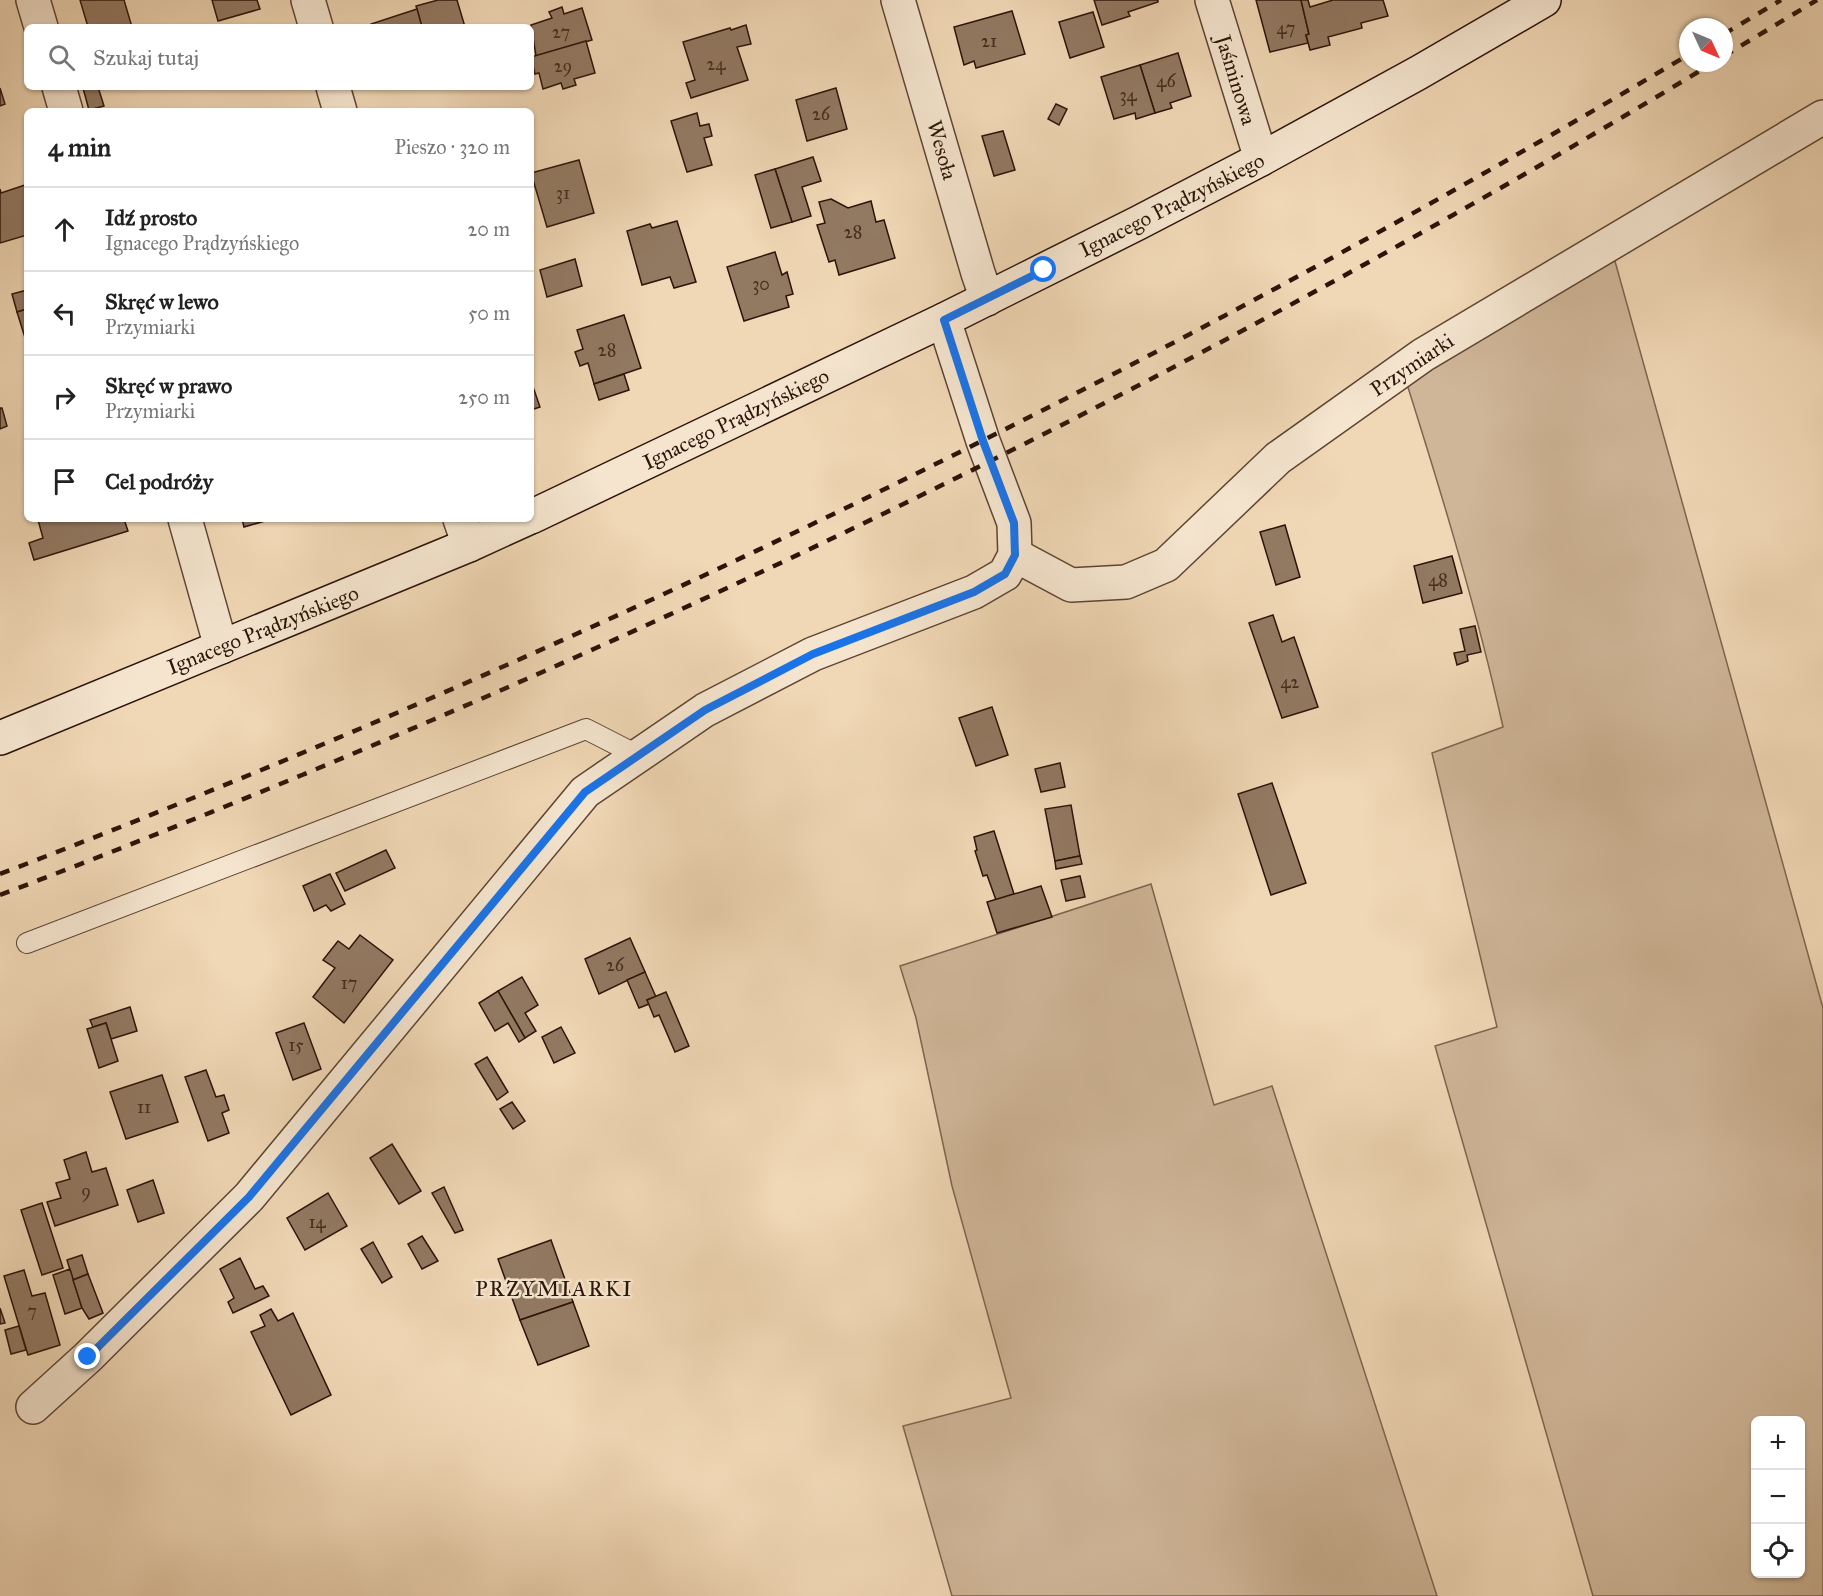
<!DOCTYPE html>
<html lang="pl">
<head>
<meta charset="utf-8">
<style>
  :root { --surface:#fff; --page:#f6f6f6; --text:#222; --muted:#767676; --line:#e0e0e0 }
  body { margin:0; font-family:"IM FELL Great Primer",serif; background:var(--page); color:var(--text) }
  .controls { position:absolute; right:18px; bottom:18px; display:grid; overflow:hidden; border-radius:9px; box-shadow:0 2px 4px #0004 }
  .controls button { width:54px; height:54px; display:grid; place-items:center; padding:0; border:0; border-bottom:2px solid var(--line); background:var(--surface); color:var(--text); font:30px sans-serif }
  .compass { position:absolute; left:1679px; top:18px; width:54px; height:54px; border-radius:50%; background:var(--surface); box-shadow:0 2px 4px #0004; rotate:134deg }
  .stop { position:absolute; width:18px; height:18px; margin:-14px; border:4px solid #1a73e8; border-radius:50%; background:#fff }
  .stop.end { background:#1a73e8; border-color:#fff; box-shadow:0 2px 6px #0008 }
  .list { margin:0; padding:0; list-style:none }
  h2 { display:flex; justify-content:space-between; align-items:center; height:78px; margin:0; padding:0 24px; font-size:26px }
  h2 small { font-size:20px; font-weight:400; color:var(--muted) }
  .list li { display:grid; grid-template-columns:39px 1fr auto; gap:18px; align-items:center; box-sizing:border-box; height:84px; padding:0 24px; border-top:2px solid var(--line) }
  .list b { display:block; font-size:22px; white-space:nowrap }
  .list p { margin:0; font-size:20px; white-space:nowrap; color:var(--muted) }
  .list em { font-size:20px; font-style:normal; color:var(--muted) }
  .icon { flex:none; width:33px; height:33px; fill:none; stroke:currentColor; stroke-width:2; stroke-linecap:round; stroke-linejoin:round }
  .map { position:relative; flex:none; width:1823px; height:1596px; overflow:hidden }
  .search { position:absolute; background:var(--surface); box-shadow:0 2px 4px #0004; left:24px; top:24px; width:510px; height:66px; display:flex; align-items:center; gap:15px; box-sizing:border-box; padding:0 21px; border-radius:9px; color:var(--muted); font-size:22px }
  .panel { position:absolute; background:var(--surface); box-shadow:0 2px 4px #0004; left:24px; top:108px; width:510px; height:414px; border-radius:9px }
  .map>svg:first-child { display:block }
</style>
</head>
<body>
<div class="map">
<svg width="1823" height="1596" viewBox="0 0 1823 1596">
  <rect width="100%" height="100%" fill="#f0d7b5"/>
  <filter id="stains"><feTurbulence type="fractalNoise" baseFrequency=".00333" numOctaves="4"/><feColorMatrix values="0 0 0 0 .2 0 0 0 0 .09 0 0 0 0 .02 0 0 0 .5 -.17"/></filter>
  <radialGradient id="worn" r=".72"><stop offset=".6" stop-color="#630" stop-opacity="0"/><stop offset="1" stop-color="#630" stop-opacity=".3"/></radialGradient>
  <!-- green -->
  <g fill="#cfb698" stroke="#7e6550" stroke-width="1.5" fill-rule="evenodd">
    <path d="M 1613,254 L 1823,1008 L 1823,1596 L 1593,1596 L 1435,1046 L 1497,1027 L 1432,753 L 1503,727 C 1477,610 1442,495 1406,381 ZM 1756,1420 L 1800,1420 L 1800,1574 L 1756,1574 Z"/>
    <path d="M 1151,884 L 1214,1105 L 1272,1086 L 1437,1596 L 952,1596 L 903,1426 L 1011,1398 L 952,1186 L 916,1018 L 900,966 Z"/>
  </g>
  <!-- building -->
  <g fill="#927962" stroke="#2c1408" stroke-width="1.5">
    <path d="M 80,0 L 124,0 L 132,27 L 88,27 Z"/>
    <path d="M 212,0 L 257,0 L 260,9 L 218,21 Z"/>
    <path d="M 438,0 L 457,0 L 465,27 L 422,27 L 416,6 Z"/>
    <path d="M 1094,0 L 1158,0 L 1158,2 L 1128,12 L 1130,16 L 1102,25 Z"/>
    <path d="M 1256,0 L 1301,0 L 1309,34 L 1306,35 L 1308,43 L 1270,52 Z"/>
    <path d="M 1301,0 L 1308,0 L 1310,7 L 1333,0 L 1383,0 L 1388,16 L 1361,23 L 1362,28 L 1328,37 L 1330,45 L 1310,50 L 1306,35 L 1309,34 Z"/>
    <path d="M 562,7 L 564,14 L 582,8 L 592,40 L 536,56 L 531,25 L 552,18 L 549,12 Z"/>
    <path d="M 417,9 L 422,27 L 371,27 L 371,24 Z"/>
    <path d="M 1012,11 L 1025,54 L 976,68 L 974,61 L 964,65 L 954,27 Z"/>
    <path d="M 1093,12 L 1104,47 L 1070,58 L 1059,22 Z"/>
    <path d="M 746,25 L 751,44 L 737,47 L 748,80 L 691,98 L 686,83 L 695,80 L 683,42 L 730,28 L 731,30 Z"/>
    <path d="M 586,41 L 595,73 L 574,79 L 576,85 L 563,89 L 561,83 L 543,89 L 539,73 L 535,74 L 531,57 Z"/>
    <path d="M 1178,53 L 1191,96 L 1170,103 L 1172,108 L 1155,113 L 1140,65 Z"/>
    <path d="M 1140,65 L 1155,113 L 1136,119 L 1135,113 L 1114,119 L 1101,77 Z"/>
    <path d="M 87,87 L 98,87 L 104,106 L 89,110 L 83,88 Z"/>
    <path d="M 0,88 L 5,104 L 0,106 Z"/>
    <path d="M 836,88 L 847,129 L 807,141 L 796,100 Z"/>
    <path d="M 1056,104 L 1067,109 L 1059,125 L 1048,119 Z"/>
    <path d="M 697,113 L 700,126 L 709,124 L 712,136 L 704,138 L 712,165 L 687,172 L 671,121 Z"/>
    <path d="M 1003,131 L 1015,170 L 994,176 L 982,136 Z"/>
    <path d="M 813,157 L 821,181 L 802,187 L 811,216 L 792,222 L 775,169 Z"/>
    <path d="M 579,160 L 594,213 L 547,227 L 531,173 Z"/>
    <path d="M 775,169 L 792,222 L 771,228 L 755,175 Z"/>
    <path d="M 25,185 L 27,191 L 27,235 L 0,243 L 0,189 L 1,193 Z"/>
    <path d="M 831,199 L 848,208 L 871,201 L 876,222 L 884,220 L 895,258 L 839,275 L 835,260 L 829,262 L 817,225 L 825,223 L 819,202 Z"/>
    <path d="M 677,221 L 696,282 L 674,288 L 670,277 L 642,285 L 627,231 L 650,224 L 652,228 Z"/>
    <path d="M 775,252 L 782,275 L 787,272 L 793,294 L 786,296 L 789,307 L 744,321 L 727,267 Z"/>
    <path d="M 575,259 L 582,286 L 547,297 L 540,270 Z"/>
    <path d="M 27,290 L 27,309 L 17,312 L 12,294 Z"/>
    <path d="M 27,309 L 27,344 L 17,312 Z"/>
    <path d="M 624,315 L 641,368 L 594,384 L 588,363 L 580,366 L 575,352 L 583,349 L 577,330 Z"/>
    <path d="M 624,374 L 629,390 L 599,400 L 594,384 Z"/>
    <path d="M 531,381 L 540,407 L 531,410 Z"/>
    <path d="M 0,408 L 2,408 L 7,426 L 0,429 Z"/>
    <path d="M 124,519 L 128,531 L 34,560 L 29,543 L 43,538 L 38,520 Z"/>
    <path d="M 242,519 L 272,519 L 244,527 Z"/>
    <path d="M 1285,525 L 1300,577 L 1276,585 L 1260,532 Z"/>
    <path d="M 1452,556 L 1462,593 L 1423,603 L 1414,566 Z"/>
    <path d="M 1273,615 L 1282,642 L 1294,637 L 1318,707 L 1282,718 L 1249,623 Z"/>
    <path d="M 1475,626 L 1481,652 L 1467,655 L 1468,661 L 1457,665 L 1454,653 L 1465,651 L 1460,629 Z"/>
    <path d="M 992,707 L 1008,755 L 976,766 L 959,718 Z"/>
    <path d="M 1060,763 L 1065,787 L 1041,792 L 1035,769 Z"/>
    <path d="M 1272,783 L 1306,883 L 1271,895 L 1238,794 Z"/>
    <path d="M 1071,805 L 1080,856 L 1055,861 L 1045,809 Z"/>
    <path d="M 994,831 L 1014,894 L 996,900 L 987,875 L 983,876 L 975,851 L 977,850 L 974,837 Z"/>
    <path d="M 386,850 L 395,868 L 345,891 L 336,873 Z"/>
    <path d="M 1080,856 L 1082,864 L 1056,869 L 1055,861 Z"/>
    <path d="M 330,874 L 345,904 L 331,911 L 326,905 L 314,911 L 303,886 Z"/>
    <path d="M 1080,876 L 1085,897 L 1066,901 L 1061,880 Z"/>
    <path d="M 1041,886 L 1052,917 L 997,933 L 987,902 Z"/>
    <path d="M 360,935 L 393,960 L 344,1023 L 313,997 L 335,968 L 323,960 L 338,941 L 349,949 Z"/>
    <path d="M 630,938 L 645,972 L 599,994 L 585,959 Z"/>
    <path d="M 645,972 L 656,997 L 647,1000 L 649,1004 L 639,1008 L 627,980 Z"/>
    <path d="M 522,977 L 538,1005 L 525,1013 L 536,1031 L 525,1038 L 498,991 Z"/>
    <path d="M 498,991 L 525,1038 L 519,1042 L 508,1023 L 495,1031 L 479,1003 Z"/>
    <path d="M 666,992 L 689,1046 L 675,1052 L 659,1015 L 654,1017 L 647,1000 Z"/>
    <path d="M 130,1007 L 137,1031 L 111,1039 L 106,1023 L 93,1027 L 90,1020 Z"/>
    <path d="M 106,1023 L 118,1061 L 99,1068 L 87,1029 Z"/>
    <path d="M 304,1023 L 321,1069 L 293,1080 L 276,1033 Z"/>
    <path d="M 561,1027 L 575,1053 L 554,1063 L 542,1037 Z"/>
    <path d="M 487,1057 L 508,1092 L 497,1100 L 475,1064 Z"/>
    <path d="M 206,1070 L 216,1097 L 224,1095 L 229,1110 L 222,1113 L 229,1133 L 208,1141 L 185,1077 Z"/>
    <path d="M 162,1075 L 178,1122 L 126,1139 L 110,1092 Z"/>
    <path d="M 512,1102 L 525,1121 L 513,1129 L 500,1109 Z"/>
    <path d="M 392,1144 L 421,1191 L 399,1204 L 370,1158 Z"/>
    <path d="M 86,1152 L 92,1172 L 106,1168 L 118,1205 L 55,1226 L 47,1202 L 61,1198 L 56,1183 L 70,1179 L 64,1160 Z"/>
    <path d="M 153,1180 L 164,1213 L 138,1222 L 127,1190 Z"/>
    <path d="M 444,1187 L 463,1230 L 455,1233 L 432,1193 Z"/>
    <path d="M 328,1193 L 347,1226 L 305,1250 L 287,1218 Z"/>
    <path d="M 42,1203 L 63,1268 L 42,1275 L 21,1210 Z"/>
    <path d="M 422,1236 L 438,1261 L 422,1269 L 408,1244 Z"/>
    <path d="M 551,1240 L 573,1302 L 520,1320 L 498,1259 Z"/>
    <path d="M 373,1242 L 392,1277 L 382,1283 L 361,1249 Z"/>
    <path d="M 82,1255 L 88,1274 L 73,1280 L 67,1260 Z"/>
    <path d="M 240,1258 L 255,1289 L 263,1286 L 269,1296 L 233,1313 L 228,1302 L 234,1298 L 220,1269 Z"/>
    <path d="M 70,1269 L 82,1308 L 65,1314 L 53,1275 Z"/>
    <path d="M 24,1270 L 32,1296 L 45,1293 L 60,1345 L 28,1355 L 4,1276 Z"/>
    <path d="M 88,1274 L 103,1313 L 89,1319 L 82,1308 L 73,1280 Z"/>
    <path d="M 573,1302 L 589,1346 L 538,1365 L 520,1320 Z"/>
    <path d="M 0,1308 L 5,1323 L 0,1324 Z"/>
    <path d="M 271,1309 L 278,1321 L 293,1313 L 331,1395 L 291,1415 L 251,1332 L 265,1326 L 260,1315 Z"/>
    <path d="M 19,1326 L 26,1350 L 11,1354 L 5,1330 Z"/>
  </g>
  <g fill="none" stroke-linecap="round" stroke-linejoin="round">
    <defs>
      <path id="lane" d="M 27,943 L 586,729 L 637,755"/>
      <g id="street">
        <path d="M 33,0 L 41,27"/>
        <path d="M 308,0 L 316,27"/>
        <path d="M 898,0 L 978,273 L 987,299"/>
        <path d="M 1212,0 L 1261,159"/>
        <path d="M 59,87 L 66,111"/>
        <path d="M 333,87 L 340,111"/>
        <path d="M 185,519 L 221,647"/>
        <path d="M 460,519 L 469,545"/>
        <path d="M 1015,555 L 1071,585 L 1126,582 L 1166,565 L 1278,458 L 1423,355 L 1823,117"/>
        <path d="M 33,1407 L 88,1357 L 249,1197 L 585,792 L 705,710 L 813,654 L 974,592 L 1005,574 L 1015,555 L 1014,523 L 983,441 L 944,320"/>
      </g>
      <g id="secondary">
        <path d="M 531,517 L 944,320 L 1138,223 L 1261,159 L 1418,73 L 1544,0"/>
        <path d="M 0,738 L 469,545 L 526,519"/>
      </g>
    </defs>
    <!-- lane casing -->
    <use href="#lane" stroke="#5d4533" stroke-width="22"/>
    <!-- street casing -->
    <use href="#street" stroke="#5d4533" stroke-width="36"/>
    <!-- secondary casing -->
    <use href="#secondary" stroke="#2c1408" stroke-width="36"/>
    <!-- lane -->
    <use href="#lane" stroke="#f5e5cf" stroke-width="20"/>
    <!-- street -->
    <use href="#street" stroke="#f5e5cf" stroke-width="33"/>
    <!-- secondary -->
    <use href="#secondary" stroke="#f5e5cf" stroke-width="33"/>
    <!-- rail -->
    <g stroke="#2c1408" stroke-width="4.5" stroke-dasharray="10 10" stroke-linecap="butt">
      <path d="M 1724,34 L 1781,0"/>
      <path d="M 1724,56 L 1817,0"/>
      <path d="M 0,874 C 585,650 1149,375 1688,55"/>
      <path d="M 0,895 C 594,669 1169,392 1713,63"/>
    </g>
  </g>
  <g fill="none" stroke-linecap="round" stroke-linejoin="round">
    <!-- route -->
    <path stroke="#1a73e8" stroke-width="8" d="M 88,1357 L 249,1197 L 585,792 L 705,710 L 813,654 L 974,592 L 1005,574 L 1015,555 L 1014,523 L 983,441 L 944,320 L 1044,270"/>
  </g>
  <g text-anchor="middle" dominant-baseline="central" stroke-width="5" stroke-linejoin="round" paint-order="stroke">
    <!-- number labels -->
    <g font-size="18" fill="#462d1e">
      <text x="1286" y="28">47</text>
      <text x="561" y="32">27</text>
      <text x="989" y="41">21</text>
      <text x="716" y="64">24</text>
      <text x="563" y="66">29</text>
      <text x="1166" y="81">46</text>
      <text x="1128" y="95">34</text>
      <text x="821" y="114">26</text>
      <text x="563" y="193">31</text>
      <text x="853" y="232">28</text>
      <text x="761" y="284">30</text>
      <text x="607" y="350">28</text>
      <text x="1438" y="580">48</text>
      <text x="1290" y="682">42</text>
      <text x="615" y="965">26</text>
      <text x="349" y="983">17</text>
      <text x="296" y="1045">15</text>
      <text x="144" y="1107">11</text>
      <text x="86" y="1191">9</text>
      <text x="317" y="1222">14</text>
      <text x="32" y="1311">7</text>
    </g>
    <!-- street labels -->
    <g font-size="21" fill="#2c1408" stroke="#f5e5cf">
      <text transform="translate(1236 80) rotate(73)">Jaśminowa</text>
      <text transform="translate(942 150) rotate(74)">Wesoła</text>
      <text transform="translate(1172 205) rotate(-27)">Ignacego Prądzyńskiego</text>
      <text transform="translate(1412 365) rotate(-34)">Przymiarki</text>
      <text transform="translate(736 419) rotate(-26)">Ignacego Prądzyńskiego</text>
      <text transform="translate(263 630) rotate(-22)">Ignacego Prądzyńskiego</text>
    </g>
    <!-- neighbourhood labels -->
    <g font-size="22" letter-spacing="1.5" fill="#2c1408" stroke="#f5e5cf">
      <text x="554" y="1288">PRZYMIARKI</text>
    </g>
  </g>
  <rect width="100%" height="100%" filter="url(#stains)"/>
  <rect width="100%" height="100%" fill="url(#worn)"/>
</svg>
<div class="controls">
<button>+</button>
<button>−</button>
<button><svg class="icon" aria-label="locate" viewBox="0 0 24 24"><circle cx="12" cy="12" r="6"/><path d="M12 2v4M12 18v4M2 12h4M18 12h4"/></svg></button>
</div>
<svg class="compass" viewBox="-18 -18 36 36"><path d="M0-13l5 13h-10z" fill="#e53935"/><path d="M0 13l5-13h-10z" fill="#767676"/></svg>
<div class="stop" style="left:1044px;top:270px"></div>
<div class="stop end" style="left:88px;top:1357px"></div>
<div class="search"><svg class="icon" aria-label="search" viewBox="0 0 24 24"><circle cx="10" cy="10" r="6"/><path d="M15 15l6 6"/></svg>Szukaj tutaj</div>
<section class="panel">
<h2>4 min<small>Pieszo · 320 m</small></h2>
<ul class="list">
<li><svg class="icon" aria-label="ahead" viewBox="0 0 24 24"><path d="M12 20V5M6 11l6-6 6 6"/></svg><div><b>Idź prosto</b><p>Ignacego Prądzyńskiego</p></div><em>20 m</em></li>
<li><svg class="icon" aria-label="left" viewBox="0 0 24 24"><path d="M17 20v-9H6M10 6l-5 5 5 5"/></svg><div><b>Skręć w lewo</b><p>Przymiarki</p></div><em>50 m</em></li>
<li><svg class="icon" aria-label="right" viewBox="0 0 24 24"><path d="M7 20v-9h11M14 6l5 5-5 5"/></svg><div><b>Skręć w prawo</b><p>Przymiarki</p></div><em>250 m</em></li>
<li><svg class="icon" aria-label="arrive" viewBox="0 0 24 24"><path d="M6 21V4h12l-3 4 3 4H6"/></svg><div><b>Cel podróży</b></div></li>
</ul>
</section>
</div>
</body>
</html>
